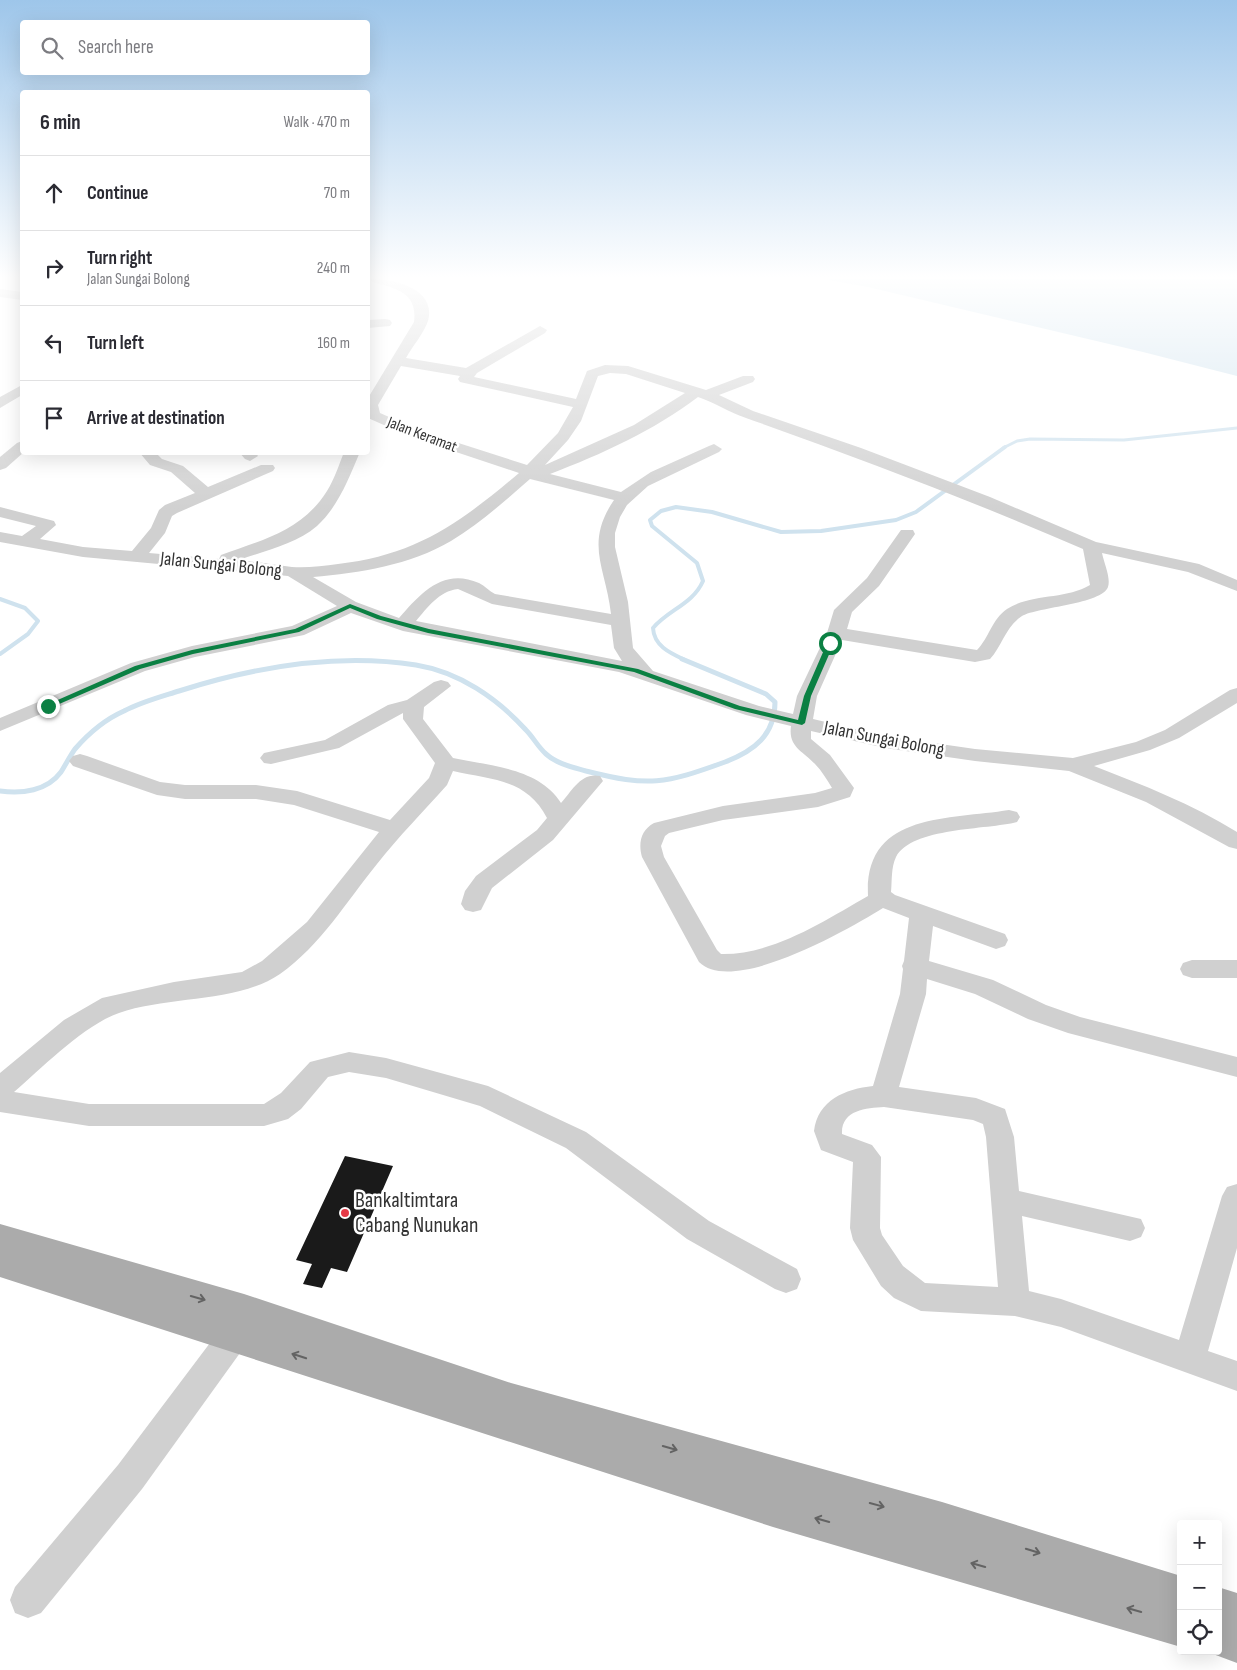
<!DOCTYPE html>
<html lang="en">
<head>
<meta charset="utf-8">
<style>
  :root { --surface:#fff; --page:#f2f2f3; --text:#2b2b33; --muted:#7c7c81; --line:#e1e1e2 }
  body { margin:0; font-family:"Sofia Sans Condensed",sans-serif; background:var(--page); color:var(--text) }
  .controls { position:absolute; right:15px; bottom:15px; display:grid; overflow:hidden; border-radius:5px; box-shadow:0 5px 20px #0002 }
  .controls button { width:45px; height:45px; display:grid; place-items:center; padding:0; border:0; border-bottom:1px solid var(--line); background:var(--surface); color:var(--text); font:25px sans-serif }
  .stop { position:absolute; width:15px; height:15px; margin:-11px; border:4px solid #0b8043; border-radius:50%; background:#fff }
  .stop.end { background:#0b8043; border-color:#fff; box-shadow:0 1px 5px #0008 }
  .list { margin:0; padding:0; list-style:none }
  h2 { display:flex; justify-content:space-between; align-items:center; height:65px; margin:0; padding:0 20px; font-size:21px }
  h2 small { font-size:16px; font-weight:400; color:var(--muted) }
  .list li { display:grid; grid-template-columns:32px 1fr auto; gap:15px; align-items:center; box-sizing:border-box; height:75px; padding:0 20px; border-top:1px solid var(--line) }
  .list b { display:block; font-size:19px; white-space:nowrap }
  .list p { margin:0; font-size:16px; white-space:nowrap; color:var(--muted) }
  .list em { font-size:16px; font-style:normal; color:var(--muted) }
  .icon { flex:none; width:28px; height:28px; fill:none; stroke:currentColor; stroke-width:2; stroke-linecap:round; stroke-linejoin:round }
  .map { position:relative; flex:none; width:1237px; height:1670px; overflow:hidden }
  .search { position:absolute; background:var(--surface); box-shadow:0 5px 20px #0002; left:20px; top:20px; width:350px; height:55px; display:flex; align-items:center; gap:12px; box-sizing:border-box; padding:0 18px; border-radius:5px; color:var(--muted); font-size:19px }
  .panel { position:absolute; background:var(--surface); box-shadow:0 5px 20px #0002; left:20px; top:90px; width:350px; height:365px; border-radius:5px }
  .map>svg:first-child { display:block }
</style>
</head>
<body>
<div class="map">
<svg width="1237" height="1670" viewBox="0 0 1237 1670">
  <rect width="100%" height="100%" fill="#fff"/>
  <!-- water -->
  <path fill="#cfe2ee" d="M 823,279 L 1237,279 L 1237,376 L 1143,352 L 868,287 Z"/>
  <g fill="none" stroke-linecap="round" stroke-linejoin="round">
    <!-- stream-far2 -->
    <path stroke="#cfe2ee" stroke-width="3" d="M 1003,448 L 1017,441 L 1030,439 L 1124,440 L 1237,428"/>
    <!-- stream-far1 -->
    <g stroke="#cfe2ee" stroke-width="4">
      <path d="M 0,599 L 25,608 L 38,621 L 28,634 L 0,654"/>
      <path d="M 685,660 C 670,653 654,646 653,628 C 668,610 693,604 703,581 L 697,563 L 652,526 L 650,520 L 661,511 L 676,507 L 712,512 L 781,532 L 821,531 L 896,520 L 916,512 L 1005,447"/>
    </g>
    <!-- stream -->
    <path stroke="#cfe2ee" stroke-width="5" d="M 0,791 C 22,794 47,791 61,772 C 66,764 70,756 75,749 C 88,734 106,719 124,711 C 141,702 160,697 179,691 C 254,667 338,653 416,665 C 459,672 497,698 526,730 C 533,737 538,747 546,754 C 557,764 572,767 586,771 C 649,787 665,784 725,762 C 754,751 775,735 775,702 L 766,694 L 682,659"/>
  </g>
  <!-- building -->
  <path fill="#1a1a1a" d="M 345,1156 L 393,1166 L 347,1272 L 331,1268 L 322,1288 L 303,1284 L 312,1264 L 296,1260 Z"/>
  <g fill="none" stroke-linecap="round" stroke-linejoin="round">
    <!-- minor -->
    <g fill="#d0d0d0" fill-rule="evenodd">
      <path d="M 370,279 C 393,279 437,288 428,321 C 424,333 412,347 406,358 L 466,368 L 540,326 L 547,330 L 545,333 L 477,373 L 474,377 L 576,399 L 587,371 L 605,365 L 628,366 L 706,390 L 743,376 L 753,376 L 755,379 L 753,382 L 719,395 L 753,411 L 861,448 L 990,497 L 1096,542 L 1199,564 L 1237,580 L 1237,591 L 1188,572 L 1102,553 C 1104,563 1111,578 1108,587 C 1102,604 1038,607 1022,616 C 1006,626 1002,646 990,659 L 975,662 L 842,640 L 817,696 L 813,719 L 885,736 L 975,749 L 1073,758 L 1136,742 L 1165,730 L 1230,690 L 1237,688 L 1237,703 L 1179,738 L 1150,750 L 1094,766 C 1143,785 1192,804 1237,832 L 1237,849 L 1229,847 L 1146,802 L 1069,771 L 975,761 L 885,748 L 811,731 L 811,739 L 830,755 L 854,788 L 850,797 L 818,807 L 723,820 L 669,833 L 665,836 L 661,846 L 664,857 L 717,950 L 721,954 C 773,955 824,921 868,896 C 864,812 948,820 1009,810 L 1017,812 L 1020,817 L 1017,822 C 987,830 912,827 896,857 C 891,867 892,881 891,892 L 895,895 L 1005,934 L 1008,940 L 1005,946 L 996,949 L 933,926 L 929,961 L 993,980 L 1046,1005 L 1080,1017 L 1237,1057 L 1237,1077 L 1068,1033 L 1028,1019 L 975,994 L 927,979 L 926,994 L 899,1087 L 976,1098 L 1005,1109 L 1014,1137 L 1019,1191 L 1141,1219 L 1145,1228 L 1141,1237 L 1130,1241 L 1022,1216 L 1029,1291 L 1061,1299 L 1179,1340 L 1222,1196 L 1227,1187 L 1237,1184 L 1237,1248 L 1208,1351 L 1237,1361 L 1237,1391 L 1061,1327 L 1015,1316 L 921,1311 L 894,1298 L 881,1286 L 853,1240 L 850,1228 L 853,1162 L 821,1150 L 814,1131 C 818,1100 845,1089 873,1086 L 900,994 L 903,969 L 902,966 L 904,961 L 909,918 L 883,908 C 849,929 733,996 699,962 L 642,857 C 638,843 641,830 654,823 L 723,806 L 815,793 L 832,788 C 827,780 822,771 815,764 C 803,751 788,747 791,726 L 746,715 L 619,672 L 403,631 L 351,613 L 304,635 L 195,657 L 145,671 L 0,731 L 0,718 L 131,663 L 192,646 L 292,626 L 337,606 L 288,576 L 83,557 L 0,542 L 0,532 L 22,536 L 36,526 L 0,517 L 0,507 L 54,521 L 56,525 L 40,539 L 83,547 L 132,551 L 151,528 L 159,510 L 165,505 L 195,493 L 171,472 L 150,465 L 139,452 L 155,452 L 162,459 L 183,466 L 208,487 L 261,465 L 273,465 L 275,468 L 273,471 L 177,513 L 172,516 L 165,533 L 149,553 L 219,559 L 221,555 C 262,540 302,531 327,491 C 334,480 339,465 344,452 L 360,452 C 349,478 338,507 317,526 C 296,544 264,551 239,560 C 257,562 275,565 292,567 C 307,568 323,566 338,564 C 416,555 460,523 519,473 L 411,437 L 368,418 L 368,398 L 414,322 C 418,292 395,288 372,282 ZM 401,366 L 460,376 L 458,379 L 460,382 L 573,407 L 558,433 L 527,465 L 421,431 L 380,413 L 378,405 ZM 610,373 L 626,374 L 685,393 L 634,425 L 545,465 L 568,440 L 581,421 L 598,376 ZM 698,397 C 714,402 730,413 746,418 C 860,458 972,501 1083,549 L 1090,585 C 1065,600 1032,593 1007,609 C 992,619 989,638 977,650 L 847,629 L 852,612 L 879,586 L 915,534 L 913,530 L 901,530 L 867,578 L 834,610 L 827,633 L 797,696 L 793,714 L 759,706 L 653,671 L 633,648 L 628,602 L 615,547 L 615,533 L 620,517 L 627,505 L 648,486 L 719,452 L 722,449 L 714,444 L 709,446 L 651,472 L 621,492 L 550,474 C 602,454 653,431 698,397 ZM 530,479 L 614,500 C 584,544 606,568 611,614 L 495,594 C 489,591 485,586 479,583 C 443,567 420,594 399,618 L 356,602 L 313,577 C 360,573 410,565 451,541 C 479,524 505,501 530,479 ZM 458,589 L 492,604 L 611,625 L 614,648 L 622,661 L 416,621 C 427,608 439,591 458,589 ZM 884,1107 L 973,1120 L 983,1124 L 986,1137 L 998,1287 L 925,1283 L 903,1266 L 882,1235 L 880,1228 L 881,1157 L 872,1145 L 842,1134 C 841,1110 866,1108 884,1107 Z"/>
      <path d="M 0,289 L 22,292 L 22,300 L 0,297 Z"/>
      <path d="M 385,319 L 390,320 L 392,323 L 390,326 L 368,328 L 368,320 Z"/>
      <path d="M 22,385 L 22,395 L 0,408 L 0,397 Z"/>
      <path d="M 22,441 L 24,452 L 6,468 L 0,470 L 0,457 L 17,443 Z"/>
      <path d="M 239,452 L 255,452 L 258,456 L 250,461 L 245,459 Z"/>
      <path d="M 441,680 L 448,682 L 451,686 L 424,707 L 423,719 L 453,758 C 490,766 539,768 561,803 C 572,791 581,772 600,776 L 603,781 L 553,840 L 492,888 L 481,910 L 473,912 L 465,910 L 461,904 L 465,891 L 476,876 L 537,830 L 547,818 C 527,779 493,780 453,771 L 447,785 C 423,812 399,836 377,864 C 346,902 321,945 280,974 C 238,1003 168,996 119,1013 C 84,1025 42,1068 14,1092 L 89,1104 L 264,1104 L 281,1093 L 310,1062 L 349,1052 L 386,1058 L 488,1086 L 586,1132 L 709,1221 L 797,1269 L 801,1279 L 797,1289 L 786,1293 L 775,1289 L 687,1239 L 566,1148 L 480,1106 L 386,1078 L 349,1072 L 328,1077 L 301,1109 L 288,1119 L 264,1126 L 89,1126 L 0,1112 L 0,1073 L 64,1020 L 102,998 L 174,982 L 242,972 L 262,961 L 307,922 L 379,832 L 294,805 L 256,799 L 185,799 L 157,795 L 73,766 L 69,761 L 73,756 L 80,754 L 87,756 L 160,782 L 185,785 L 256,785 L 297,791 L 390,820 L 429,778 L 435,763 L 403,719 L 403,713 L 339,748 L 271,764 L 264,763 L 260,758 L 264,753 L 325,740 L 388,705 L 407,700 L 434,682 Z"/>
      <path d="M 1192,960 L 1237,960 L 1237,978 L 1192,978 L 1183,975 L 1180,969 L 1183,963 Z"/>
      <path d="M 239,1309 L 250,1313 L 255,1323 L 245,1346 L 142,1489 L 41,1613 L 28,1618 L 15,1613 L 10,1600 L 15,1587 L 118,1465 L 222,1327 L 228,1313 Z"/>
    </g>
    <!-- major -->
    <g fill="#ababab" fill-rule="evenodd">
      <path d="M 0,1224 L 244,1294 L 511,1383 L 942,1502 L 1181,1576 L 1181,1647 L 773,1527 L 0,1277 Z"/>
      <path d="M 1218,1587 L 1237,1593 L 1237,1663 L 1205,1651 L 1218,1651 Z"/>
    </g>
  </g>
  <!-- one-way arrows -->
  <defs><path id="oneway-shaft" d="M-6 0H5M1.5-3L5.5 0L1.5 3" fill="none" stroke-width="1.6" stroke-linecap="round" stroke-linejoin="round" transform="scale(1.25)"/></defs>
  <g stroke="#636363">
    <use href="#oneway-shaft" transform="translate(198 1298) rotate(16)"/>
    <use href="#oneway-shaft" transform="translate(299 1356) rotate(-162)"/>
    <use href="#oneway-shaft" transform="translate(670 1448) rotate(16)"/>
    <use href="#oneway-shaft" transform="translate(877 1505) rotate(15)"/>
    <use href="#oneway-shaft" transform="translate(822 1520) rotate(-164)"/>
    <use href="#oneway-shaft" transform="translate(1033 1551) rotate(17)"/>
    <use href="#oneway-shaft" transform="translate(978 1565) rotate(-164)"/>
    <use href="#oneway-shaft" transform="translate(1134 1610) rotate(-164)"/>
  </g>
  <!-- sky -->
  <linearGradient id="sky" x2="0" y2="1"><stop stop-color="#9ec6ea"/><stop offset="0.54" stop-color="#fff"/><stop offset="1" stop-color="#fff" stop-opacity="0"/></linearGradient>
  <rect width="1237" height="513" fill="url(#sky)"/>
  <!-- route -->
  <path fill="#0b8043" d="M 350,604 L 381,616 L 429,629 L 638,669 L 740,706 L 798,720 L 804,696 L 827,643 L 830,641 L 834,643 L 811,696 L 805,723 L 802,725 L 735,709 L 634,672 L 428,633 L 377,619 L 350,608 L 299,632 L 193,654 L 140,669 L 50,708 L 44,706 L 135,666 L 192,650 L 295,629 Z"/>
  <!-- markers -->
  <circle fill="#e63946" stroke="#fff" stroke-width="2" cx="345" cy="1213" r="5"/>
  <g text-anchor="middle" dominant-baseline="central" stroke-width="5" stroke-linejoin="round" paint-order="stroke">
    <!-- far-street labels -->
    <g font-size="16" fill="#333" stroke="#fff">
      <text transform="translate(422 435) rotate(21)">Jalan Keramat</text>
    </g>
    <!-- street labels -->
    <g font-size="19" fill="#333" stroke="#fff">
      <text transform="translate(221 565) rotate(6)">Jalan Sungai Bolong</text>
      <text transform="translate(884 739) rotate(11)">Jalan Sungai Bolong</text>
    </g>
    <!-- near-poi labels -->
    <g font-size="22" fill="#333" stroke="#fff" text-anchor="start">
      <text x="355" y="1200">Bankaltimtara<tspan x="355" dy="25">Cabang Nunukan</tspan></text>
    </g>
  </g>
</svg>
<div class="controls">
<button>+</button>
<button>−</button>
<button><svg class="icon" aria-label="locate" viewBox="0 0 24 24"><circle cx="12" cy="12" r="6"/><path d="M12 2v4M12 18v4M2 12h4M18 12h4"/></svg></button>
</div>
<div class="stop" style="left:830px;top:643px"></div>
<div class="stop end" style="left:48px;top:706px"></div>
<div class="search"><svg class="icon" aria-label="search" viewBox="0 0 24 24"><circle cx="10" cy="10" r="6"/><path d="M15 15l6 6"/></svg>Search here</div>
<section class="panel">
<h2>6 min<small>Walk · 470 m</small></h2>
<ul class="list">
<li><svg class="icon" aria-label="ahead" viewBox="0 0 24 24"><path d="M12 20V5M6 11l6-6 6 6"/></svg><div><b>Continue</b></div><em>70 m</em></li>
<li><svg class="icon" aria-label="right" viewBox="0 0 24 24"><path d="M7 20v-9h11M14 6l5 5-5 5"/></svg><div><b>Turn right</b><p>Jalan Sungai Bolong</p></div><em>240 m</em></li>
<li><svg class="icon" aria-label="left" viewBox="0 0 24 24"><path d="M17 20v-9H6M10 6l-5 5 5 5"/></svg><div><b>Turn left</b></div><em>160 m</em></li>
<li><svg class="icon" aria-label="arrive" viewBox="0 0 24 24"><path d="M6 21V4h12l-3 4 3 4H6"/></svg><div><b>Arrive at destination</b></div></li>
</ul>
</section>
</div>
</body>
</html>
